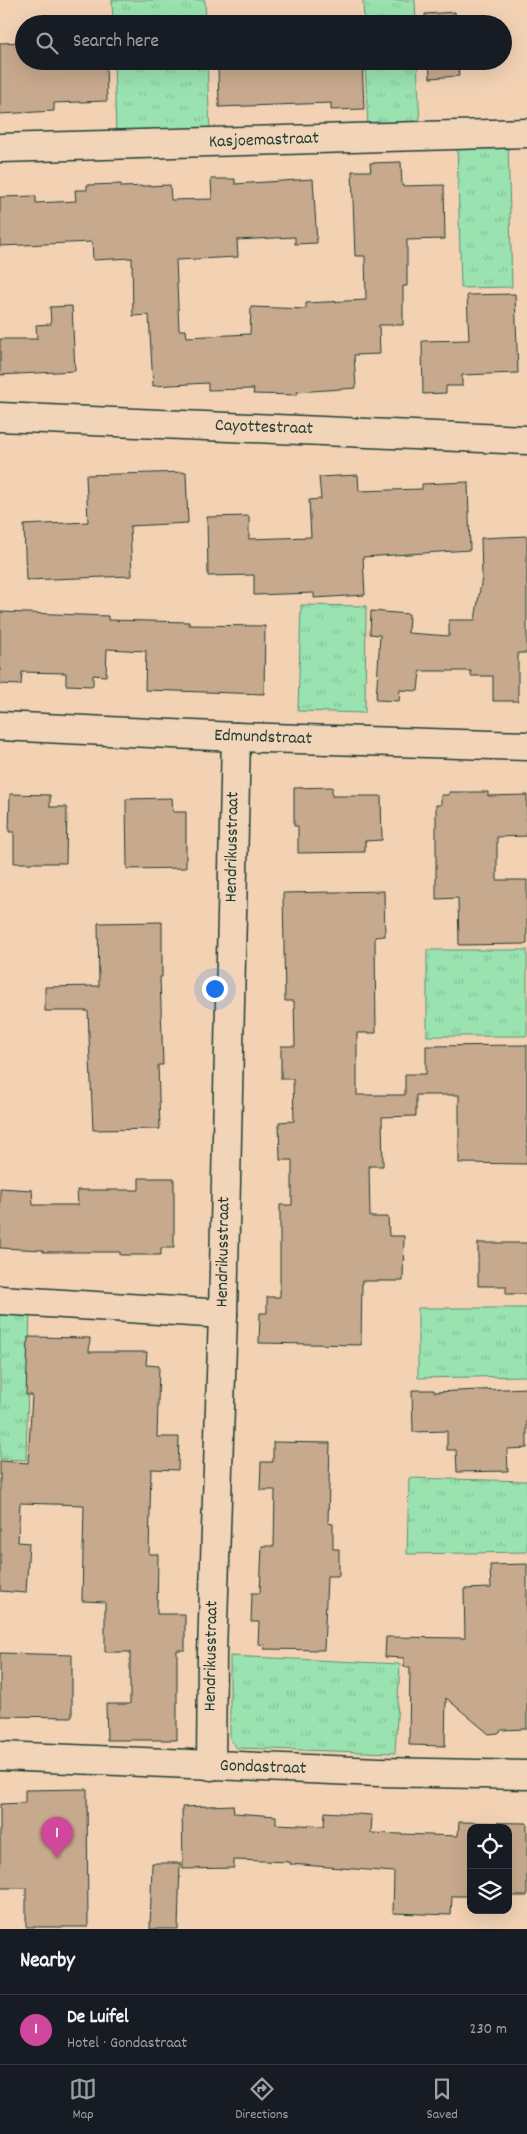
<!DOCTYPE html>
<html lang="en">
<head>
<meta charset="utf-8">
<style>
  :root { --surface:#171b24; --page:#242831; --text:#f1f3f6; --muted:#9ea1a6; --line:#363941; --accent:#92a19f }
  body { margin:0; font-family:Dekko,sans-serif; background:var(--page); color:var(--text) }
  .controls { position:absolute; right:15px; bottom:15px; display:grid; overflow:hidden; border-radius:10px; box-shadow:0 5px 20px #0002 }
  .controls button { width:45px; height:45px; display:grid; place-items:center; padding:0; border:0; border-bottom:1px solid var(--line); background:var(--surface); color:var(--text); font:25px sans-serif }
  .you { position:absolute; left:214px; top:988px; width:18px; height:18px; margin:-12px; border:4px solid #fff; border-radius:50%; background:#1a73e8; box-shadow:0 0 0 8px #1a73e833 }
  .badge { display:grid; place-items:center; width:32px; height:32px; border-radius:50%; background:var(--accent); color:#fff; font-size:16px; font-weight:700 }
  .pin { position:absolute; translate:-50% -41px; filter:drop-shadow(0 1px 2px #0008) }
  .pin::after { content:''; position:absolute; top:26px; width:18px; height:15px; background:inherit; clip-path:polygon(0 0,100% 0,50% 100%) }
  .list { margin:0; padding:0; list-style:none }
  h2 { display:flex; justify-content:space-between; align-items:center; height:65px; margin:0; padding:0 20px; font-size:21px }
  h2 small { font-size:16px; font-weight:400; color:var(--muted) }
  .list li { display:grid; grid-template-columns:32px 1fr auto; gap:15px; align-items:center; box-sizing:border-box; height:70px; padding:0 20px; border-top:1px solid var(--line) }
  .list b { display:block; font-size:19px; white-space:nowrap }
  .list p { margin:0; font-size:16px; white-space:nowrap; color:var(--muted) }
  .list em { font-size:16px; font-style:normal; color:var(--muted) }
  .icon { flex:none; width:28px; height:28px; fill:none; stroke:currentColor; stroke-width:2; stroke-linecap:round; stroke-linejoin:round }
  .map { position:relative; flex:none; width:527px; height:1929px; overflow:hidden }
  .search { position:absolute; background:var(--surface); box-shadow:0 5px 20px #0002; left:15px; right:15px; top:15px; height:55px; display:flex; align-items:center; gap:12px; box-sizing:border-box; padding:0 18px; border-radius:28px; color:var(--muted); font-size:19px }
  .sheet { height:135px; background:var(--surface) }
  nav { display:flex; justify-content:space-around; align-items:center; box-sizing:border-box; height:70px; border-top:1px solid var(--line); background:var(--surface); font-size:14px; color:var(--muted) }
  nav a { display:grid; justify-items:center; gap:2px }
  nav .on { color:var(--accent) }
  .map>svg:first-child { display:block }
</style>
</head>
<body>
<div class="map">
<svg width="527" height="1929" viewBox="0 0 527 1929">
  <defs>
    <pattern id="grass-tufts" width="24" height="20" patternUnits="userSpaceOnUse" patternTransform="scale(1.25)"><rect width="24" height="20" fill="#9ae2b0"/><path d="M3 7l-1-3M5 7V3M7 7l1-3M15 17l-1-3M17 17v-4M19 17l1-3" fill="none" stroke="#84c398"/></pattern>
  </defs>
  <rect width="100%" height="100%" fill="#f3d2b4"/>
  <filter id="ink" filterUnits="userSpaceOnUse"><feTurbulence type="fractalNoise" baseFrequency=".02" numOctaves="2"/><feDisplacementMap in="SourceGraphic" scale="10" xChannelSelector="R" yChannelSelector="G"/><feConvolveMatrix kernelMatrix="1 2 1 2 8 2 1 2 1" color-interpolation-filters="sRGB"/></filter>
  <g filter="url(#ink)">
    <!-- grass -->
    <g fill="url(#grass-tufts)" stroke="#5c9072">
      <path d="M 112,0 L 205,0 L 206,24 L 113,24 Z"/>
      <path d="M 363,0 L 415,0 L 416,24 L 364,24 Z"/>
      <path d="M 114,61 L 207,61 L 210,132 L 116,135 Z"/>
      <path d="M 365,61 L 417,61 L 420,126 L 368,129 Z"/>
      <path d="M 508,143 L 512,287 L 461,288 L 457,144 Z"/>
      <path d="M 301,605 L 366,606 L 365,713 L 298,711 Z"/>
      <rect x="427" y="950" width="100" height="86"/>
      <path d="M 0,1306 L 30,1309 L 26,1460 L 0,1459 Z"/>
      <path d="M 418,1308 L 527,1308 L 527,1376 L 418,1378 Z"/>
      <path d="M 409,1478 L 527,1481 L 527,1552 L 407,1554 Z"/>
      <path d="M 230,1656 L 400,1664 L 395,1753 L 237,1748 L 230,1739 Z"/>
    </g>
    <!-- building -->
    <g fill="#c7a98d" stroke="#1f3d34">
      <path d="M 455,12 L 456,24 L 426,24 L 425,14 Z"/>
      <path d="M 24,42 L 24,61 L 106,61 L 107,101 L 54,103 L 54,111 L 0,114 L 0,43 Z"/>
      <path d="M 313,61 L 362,61 L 364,109 L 331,110 L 331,103 L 219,107 L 218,66 Z"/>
      <path d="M 429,61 L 458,61 L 459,76 L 430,78 Z"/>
      <path d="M 401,162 L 402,186 L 444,185 L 445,239 L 407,240 L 407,286 L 403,286 L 403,325 L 379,325 L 380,354 L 354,355 L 356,388 L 297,392 L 297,395 L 253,394 L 254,389 L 208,390 L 208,383 L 153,386 L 149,315 L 133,316 L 132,258 L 93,260 L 92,242 L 0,246 L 0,197 L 36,196 L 36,203 L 76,201 L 75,190 L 87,190 L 87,185 L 121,184 L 121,187 L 170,185 L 171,200 L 212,199 L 211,179 L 235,179 L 235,184 L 313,179 L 317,243 L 295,244 L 295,237 L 237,240 L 238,257 L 176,260 L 179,330 L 186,330 L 187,337 L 250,334 L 251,307 L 306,309 L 306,303 L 366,300 L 365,256 L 355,256 L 352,171 L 371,171 L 370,163 Z"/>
      <path d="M 515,294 L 518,373 L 462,375 L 462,386 L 446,386 L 446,393 L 423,394 L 422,341 L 469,340 L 467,295 Z"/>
      <path d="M 72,306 L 75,371 L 0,375 L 0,339 L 37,339 L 36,325 L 51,324 L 50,307 Z"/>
      <path d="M 186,472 L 188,523 L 130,526 L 132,576 L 26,580 L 24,525 L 88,522 L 86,475 Z"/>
      <path d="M 358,475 L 359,491 L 422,489 L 422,484 L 468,482 L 470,550 L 363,557 L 365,595 L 314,598 L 314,593 L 254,595 L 254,575 L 208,576 L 207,517 L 249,516 L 249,539 L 311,537 L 309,500 L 321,499 L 319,477 Z"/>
      <path d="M 527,536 L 527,653 L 518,653 L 518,701 L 493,701 L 493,676 L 471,676 L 471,671 L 420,671 L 418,691 L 400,690 L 399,701 L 376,700 L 380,635 L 370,634 L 371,611 L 409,614 L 408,633 L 449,636 L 449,620 L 475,620 L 482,577 L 481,538 Z"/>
      <path d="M 0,612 L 108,616 L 108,620 L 189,622 L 189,625 L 265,626 L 264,694 L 145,690 L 146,651 L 107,649 L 106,676 L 93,675 L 93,686 L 66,685 L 66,673 L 22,672 L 21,685 L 0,684 Z"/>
      <path d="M 332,787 L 332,796 L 381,796 L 382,840 L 365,841 L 365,852 L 298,853 L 298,826 L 294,826 L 294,788 Z"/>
      <path d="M 449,792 L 488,792 L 488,796 L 527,795 L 527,836 L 497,837 L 497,880 L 527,880 L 527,944 L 459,945 L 458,898 L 436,899 L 436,805 L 441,805 L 441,795 L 449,795 Z"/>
      <path d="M 10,794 L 50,795 L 50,807 L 67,807 L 66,863 L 14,863 L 14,832 L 9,832 Z"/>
      <path d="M 172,798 L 173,812 L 186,812 L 186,868 L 127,869 L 126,799 Z"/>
      <path d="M 384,891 L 385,936 L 375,937 L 376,1033 L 357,1033 L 357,1095 L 405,1095 L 405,1074 L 426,1074 L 426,1046 L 527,1045 L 527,1164 L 459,1163 L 459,1095 L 416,1095 L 416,1116 L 382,1117 L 383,1166 L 369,1166 L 370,1217 L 388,1217 L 389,1236 L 404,1236 L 403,1281 L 362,1281 L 361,1345 L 259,1343 L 260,1313 L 267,1313 L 267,1297 L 280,1297 L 280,1205 L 292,1205 L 292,1160 L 280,1160 L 279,1122 L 294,1121 L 293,1079 L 281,1079 L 281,1046 L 295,1046 L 294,1001 L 285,1001 L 283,893 Z"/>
      <path d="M 162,922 L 162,977 L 160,977 L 163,1065 L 158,1065 L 160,1129 L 93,1130 L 88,1011 L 45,1011 L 45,987 L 99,986 L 98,923 Z"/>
      <path d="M 139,1178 L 174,1178 L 174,1248 L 161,1248 L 161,1255 L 120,1255 L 120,1252 L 43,1252 L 43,1250 L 0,1248 L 0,1188 L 32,1190 L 33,1205 L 78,1205 L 77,1190 L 139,1190 Z"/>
      <path d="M 478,1243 L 527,1243 L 527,1294 L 506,1294 L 506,1286 L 478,1286 Z"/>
      <path d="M 28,1337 L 90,1338 L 89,1352 L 147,1352 L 146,1365 L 159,1366 L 157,1437 L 179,1437 L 178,1470 L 151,1469 L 149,1554 L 158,1554 L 157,1614 L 185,1614 L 185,1650 L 177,1650 L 177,1740 L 107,1740 L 106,1704 L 130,1704 L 130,1652 L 105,1652 L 105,1602 L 82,1601 L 84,1505 L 20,1503 L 18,1542 L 29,1543 L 26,1593 L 0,1591 L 0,1461 L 28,1463 L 32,1395 L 26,1395 Z"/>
      <path d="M 527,1388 L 527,1448 L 507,1449 L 508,1471 L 457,1472 L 456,1450 L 447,1450 L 447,1431 L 413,1432 L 412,1390 L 434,1390 L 434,1392 Z"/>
      <path d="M 273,1442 L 330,1443 L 328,1523 L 333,1524 L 333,1549 L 339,1549 L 339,1576 L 327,1576 L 324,1650 L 264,1649 L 265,1645 L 258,1644 L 259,1622 L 251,1622 L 252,1593 L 260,1593 L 262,1546 L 274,1546 L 275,1490 L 260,1490 L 261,1462 L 273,1462 Z"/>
      <path d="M 527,1564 L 527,1729 L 502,1730 L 498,1733 L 489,1734 L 446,1698 L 445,1746 L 409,1745 L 410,1667 L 404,1667 L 404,1658 L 385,1657 L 386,1637 L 465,1638 L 464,1589 L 491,1588 L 490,1565 Z"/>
      <path d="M 0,1653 L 72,1655 L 72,1717 L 0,1716 Z"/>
      <path d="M 87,1789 L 88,1927 L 26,1927 L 26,1888 L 0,1888 L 0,1804 L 25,1803 L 25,1790 Z"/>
      <path d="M 233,1805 L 234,1813 L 276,1816 L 276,1824 L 324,1826 L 325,1812 L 372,1815 L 371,1833 L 458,1836 L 459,1822 L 527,1823 L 527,1896 L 508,1896 L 508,1828 L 471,1828 L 471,1896 L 452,1896 L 451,1915 L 393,1913 L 394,1872 L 290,1864 L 290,1862 L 234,1860 L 234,1868 L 183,1869 L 182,1807 Z"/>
      <path d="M 152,1863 L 180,1863 L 178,1929 L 150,1929 Z"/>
    </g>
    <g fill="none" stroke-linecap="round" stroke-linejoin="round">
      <defs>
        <g id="minor">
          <path d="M 0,148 L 527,133"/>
          <path d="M 0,417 L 527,440"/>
          <path d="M 0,726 L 236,737 L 527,746"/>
          <path d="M 0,1300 L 223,1314"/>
          <path d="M 0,1756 L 379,1772 L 527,1775"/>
          <path d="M 211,1766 L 212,1653 L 223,1314 L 236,737"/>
        </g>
      </defs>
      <!-- minor casing -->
      <use href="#minor" stroke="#1f3d34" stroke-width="31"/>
      <!-- minor -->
      <use href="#minor" stroke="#f2d4b8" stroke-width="28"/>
    </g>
  </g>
  <g text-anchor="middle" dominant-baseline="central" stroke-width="4" stroke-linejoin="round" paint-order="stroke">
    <!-- street labels -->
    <g font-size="18" fill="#1f3d34" stroke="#f2d4b8">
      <text transform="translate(264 141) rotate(-2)">Kasjoemastraat</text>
      <text transform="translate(264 428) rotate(2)">Cayottestraat</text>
      <text transform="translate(263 738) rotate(2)">Edmundstraat</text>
      <text transform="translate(233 847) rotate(-89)">Hendrikusstraat</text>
      <text transform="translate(224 1252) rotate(-89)">Hendrikusstraat</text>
      <text transform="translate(212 1656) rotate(-89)">Hendrikusstraat</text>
      <text transform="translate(263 1768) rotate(2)">Gondastraat</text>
    </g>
  </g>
</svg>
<div class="controls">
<button><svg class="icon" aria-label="locate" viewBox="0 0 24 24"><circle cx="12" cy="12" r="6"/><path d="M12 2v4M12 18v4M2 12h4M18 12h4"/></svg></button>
<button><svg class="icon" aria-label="layers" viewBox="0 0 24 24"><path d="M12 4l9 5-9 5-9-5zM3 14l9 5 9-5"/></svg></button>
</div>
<div class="you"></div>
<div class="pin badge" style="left:57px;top:1858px;background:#d1479c">1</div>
<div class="search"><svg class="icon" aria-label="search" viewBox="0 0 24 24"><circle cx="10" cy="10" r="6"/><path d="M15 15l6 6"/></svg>Search here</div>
</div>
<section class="sheet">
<h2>Nearby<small></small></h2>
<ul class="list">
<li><span class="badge" style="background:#d1479c">1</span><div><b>De Luifel</b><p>Hotel · Gondastraat</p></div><em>230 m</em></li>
</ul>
</section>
<nav>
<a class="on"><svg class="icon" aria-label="map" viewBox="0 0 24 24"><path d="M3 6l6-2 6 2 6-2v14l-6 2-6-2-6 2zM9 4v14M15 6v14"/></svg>Map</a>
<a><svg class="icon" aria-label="directions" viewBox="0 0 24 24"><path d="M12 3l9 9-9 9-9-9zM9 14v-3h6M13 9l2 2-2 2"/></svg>Directions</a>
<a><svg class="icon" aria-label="saved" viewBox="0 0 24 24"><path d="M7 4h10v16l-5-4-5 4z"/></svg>Saved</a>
</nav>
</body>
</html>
